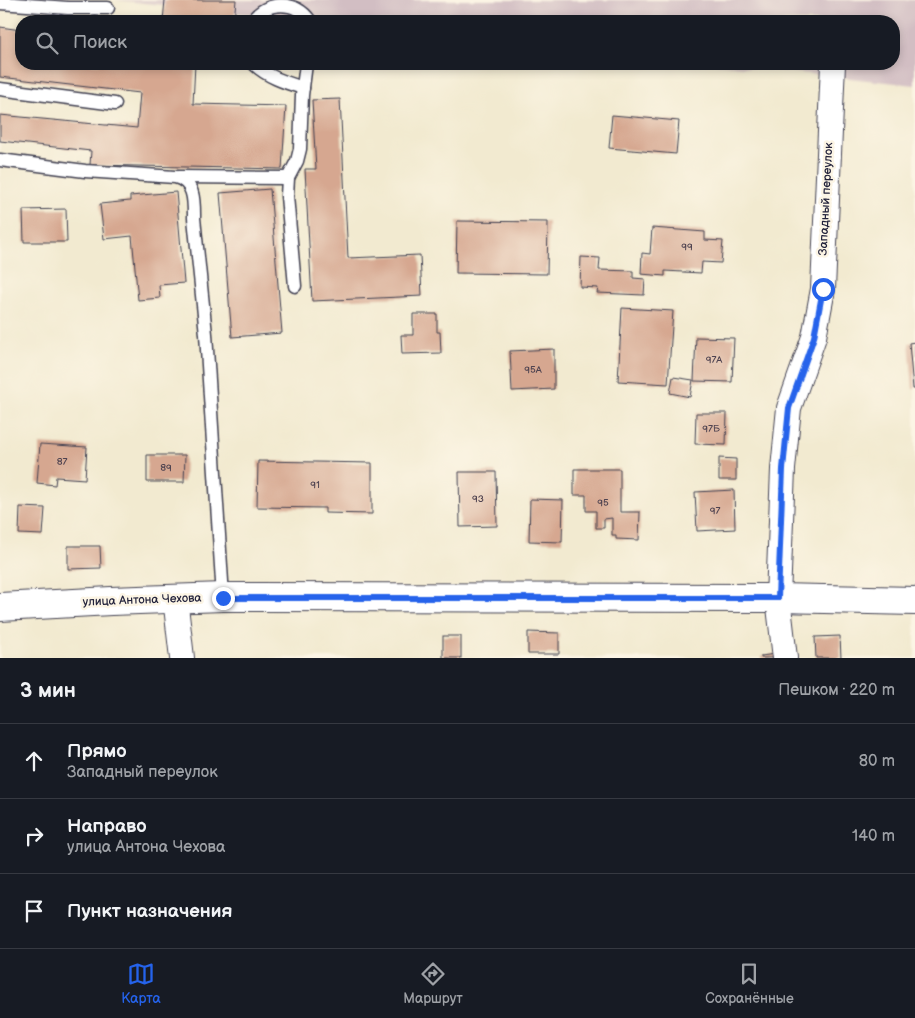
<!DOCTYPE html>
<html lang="ru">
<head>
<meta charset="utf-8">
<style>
  :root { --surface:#171b24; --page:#242831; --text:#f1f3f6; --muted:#9ea1a6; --line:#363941; --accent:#2563eb }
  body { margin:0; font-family:"Balsamiq Sans",sans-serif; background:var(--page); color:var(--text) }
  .stop { position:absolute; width:15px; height:15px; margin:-11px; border:4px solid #2563eb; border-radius:50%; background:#fff }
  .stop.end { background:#2563eb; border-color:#fff; box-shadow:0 1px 5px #0008 }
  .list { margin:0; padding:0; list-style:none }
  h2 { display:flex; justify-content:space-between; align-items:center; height:65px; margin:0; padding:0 20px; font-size:21px }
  h2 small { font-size:16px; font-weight:400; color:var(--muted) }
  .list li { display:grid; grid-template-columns:32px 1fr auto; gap:15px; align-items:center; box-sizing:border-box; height:75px; padding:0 20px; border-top:1px solid var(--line) }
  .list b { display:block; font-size:19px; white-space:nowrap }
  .list p { margin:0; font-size:16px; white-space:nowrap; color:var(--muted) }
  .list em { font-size:16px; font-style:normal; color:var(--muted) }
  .icon { flex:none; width:28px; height:28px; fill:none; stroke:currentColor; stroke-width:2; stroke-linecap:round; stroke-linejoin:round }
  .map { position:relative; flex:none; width:915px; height:658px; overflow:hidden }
  .search { position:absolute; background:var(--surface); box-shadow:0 2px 8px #0003; left:15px; right:15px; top:15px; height:55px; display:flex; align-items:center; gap:12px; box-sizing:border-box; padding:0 18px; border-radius:20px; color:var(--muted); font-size:19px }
  .sheet { height:290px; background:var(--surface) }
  nav { display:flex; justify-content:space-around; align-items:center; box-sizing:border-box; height:70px; border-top:1px solid var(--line); background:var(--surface); font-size:14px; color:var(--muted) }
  nav a { display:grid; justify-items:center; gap:2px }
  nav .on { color:var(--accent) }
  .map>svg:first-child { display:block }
</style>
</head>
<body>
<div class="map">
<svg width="915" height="658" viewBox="0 0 915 658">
  <rect width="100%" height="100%" fill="#fcf5e5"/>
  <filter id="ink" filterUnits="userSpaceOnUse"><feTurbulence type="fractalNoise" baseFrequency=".02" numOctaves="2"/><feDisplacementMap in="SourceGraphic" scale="10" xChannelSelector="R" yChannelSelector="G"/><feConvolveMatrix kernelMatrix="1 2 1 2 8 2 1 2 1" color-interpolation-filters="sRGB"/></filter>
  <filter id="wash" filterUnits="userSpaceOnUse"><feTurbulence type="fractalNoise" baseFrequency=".0096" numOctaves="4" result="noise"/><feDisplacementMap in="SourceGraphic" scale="20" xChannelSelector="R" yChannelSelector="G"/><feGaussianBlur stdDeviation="1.12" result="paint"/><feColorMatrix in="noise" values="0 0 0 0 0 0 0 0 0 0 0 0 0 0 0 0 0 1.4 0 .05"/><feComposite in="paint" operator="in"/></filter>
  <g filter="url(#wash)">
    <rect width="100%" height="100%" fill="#f2ead0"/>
    <!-- industrial -->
    <path fill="#d2bec3" d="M 115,0 L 915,0 L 915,85 L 715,64 L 894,64 L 894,21 L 315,21 Z"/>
    <g id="blocks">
      <!-- building -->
      <g fill="#d6a790">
        <path d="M 165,0 L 236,0 L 234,21 L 163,21 Z"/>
        <path d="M 0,27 L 21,30 L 21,64 L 195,64 L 193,104 L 286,106 L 282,169 L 90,165 L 91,151 L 0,141 L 0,115 L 137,128 L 140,93 L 0,77 Z"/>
        <path d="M 340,99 L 348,258 L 420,255 L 422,296 L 312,301 L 305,169 L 316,169 L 312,100 Z"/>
        <path d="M 612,115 L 679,121 L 676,154 L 609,148 Z"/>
        <path d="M 270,189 L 282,333 L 232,337 L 220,193 Z"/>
        <path d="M 176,192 L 184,283 L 159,285 L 160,298 L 138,300 L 132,236 L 104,239 L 100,204 L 130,201 L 130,196 Z"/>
        <path d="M 66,209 L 67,242 L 24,242 L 23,210 Z"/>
        <path d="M 457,221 L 548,222 L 547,274 L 456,273 Z"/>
        <path d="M 652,228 L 705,232 L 705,240 L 723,241 L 721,263 L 702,262 L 701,273 L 665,271 L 665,276 L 641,274 L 642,253 L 650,254 Z"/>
        <path d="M 581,257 L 600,258 L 599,270 L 633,271 L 633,278 L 645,279 L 644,295 L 597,293 L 598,288 L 580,287 Z"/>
        <path d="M 622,308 L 673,311 L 668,384 L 618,381 Z"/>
        <path d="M 413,314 L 437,314 L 437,332 L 440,332 L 441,353 L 402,354 L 401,335 L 413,335 Z"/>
        <path d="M 696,337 L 734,338 L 732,382 L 694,381 Z"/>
        <path d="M 915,342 L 915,389 L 913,389 L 909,343 Z"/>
        <path d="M 554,349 L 554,389 L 512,391 L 510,351 Z"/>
        <path d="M 673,377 L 693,380 L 690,397 L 670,393 Z"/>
        <path d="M 696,413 L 727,413 L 726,445 L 695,444 Z"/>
        <path d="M 40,444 L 87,447 L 85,479 L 56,477 L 55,485 L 37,483 Z"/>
        <path d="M 147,455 L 185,455 L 184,482 L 147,482 Z"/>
        <path d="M 719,458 L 736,459 L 736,480 L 719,480 Z"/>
        <path d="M 258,461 L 372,463 L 372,514 L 325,513 L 325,508 L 257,507 Z"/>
        <path d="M 574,469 L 620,469 L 620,512 L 640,512 L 639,540 L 616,539 L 616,535 L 612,535 L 612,518 L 604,519 L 604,528 L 596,528 L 596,511 L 586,511 L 586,495 L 574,495 Z"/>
        <path d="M 459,472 L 496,472 L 497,526 L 460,527 Z"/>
        <path d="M 734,490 L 735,529 L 697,531 L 695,492 Z"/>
        <path d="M 530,499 L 563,500 L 562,542 L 529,541 Z"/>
        <path d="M 20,507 L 45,508 L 43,535 L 19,534 Z"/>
        <path d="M 68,546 L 100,546 L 101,568 L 68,569 Z"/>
        <path d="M 528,632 L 559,633 L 559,654 L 528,654 Z"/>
        <rect x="443" y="636" width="18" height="22"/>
        <path d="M 840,636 L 841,658 L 816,658 L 815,637 Z"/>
        <path d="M 776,654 L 777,658 L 761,658 L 761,656 Z"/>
      </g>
    </g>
  </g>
  <g filter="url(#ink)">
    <use href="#blocks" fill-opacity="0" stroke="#414051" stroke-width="1"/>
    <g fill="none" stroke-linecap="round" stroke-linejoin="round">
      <defs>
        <g id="lane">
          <path d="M 0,3 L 68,8 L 108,8"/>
          <path d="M 252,21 C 267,0 296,0 310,21"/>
          <path d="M 254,64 C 268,77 284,82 303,88"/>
          <path d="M 0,89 L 115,104"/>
          <path d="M 0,160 L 85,171 L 175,177 C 195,182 194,201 194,218 L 206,334 L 223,597"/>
          <path d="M 178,177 L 288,178"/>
          <path d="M 295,286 L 287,196 L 288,178 L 297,161 L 300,149 L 302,95 L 306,64"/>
        </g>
        <g id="street">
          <path d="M 175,598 L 182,658"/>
          <path d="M 785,658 L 778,598 L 783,469 L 789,408 L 814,337 L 823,289 L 833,64"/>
        </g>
        <path id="secondary" d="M 0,607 L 111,601 L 223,597 L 778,598 L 915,601"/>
      </defs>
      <!-- lane casing -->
      <use href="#lane" stroke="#414051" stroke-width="15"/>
      <!-- street casing -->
      <use href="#street" stroke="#414051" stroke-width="26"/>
      <!-- secondary casing -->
      <use href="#secondary" stroke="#414051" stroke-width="30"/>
      <!-- lane -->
      <use href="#lane" stroke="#fff" stroke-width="12"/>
      <!-- street -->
      <use href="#street" stroke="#fff" stroke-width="24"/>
      <!-- secondary -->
      <use href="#secondary" stroke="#fff" stroke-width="28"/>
    </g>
  </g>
  <g fill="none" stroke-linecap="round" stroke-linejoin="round" filter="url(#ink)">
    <!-- route -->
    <path stroke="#2563eb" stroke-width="6" d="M 223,598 L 778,598 L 783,469 L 789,408 L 814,337 L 823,289"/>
  </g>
  <g text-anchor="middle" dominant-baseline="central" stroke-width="5" stroke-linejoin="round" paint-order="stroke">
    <!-- number labels -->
    <g font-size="10" fill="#4f4350">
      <text x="687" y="247">99</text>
      <text x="714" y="360">97А</text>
      <text x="533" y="370">95А</text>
      <text x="711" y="429">97Б</text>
      <text x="62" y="462">87</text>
      <text x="166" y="468">89</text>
      <text x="315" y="485">91</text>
      <text x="478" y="499">93</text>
      <text x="603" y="503">95</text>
      <text x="715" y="511">97</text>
    </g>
    <!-- street labels -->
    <g font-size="12" fill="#22223b" stroke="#fcf5e5">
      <text transform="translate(826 199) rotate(-87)">Западный переулок</text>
      <text transform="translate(142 600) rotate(-2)">улица Антона Чехова</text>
    </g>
  </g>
</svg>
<div class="stop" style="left:823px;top:289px"></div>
<div class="stop end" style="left:223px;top:598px"></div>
<div class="search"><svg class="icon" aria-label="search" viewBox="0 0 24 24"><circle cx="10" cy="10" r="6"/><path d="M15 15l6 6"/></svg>Поиск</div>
</div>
<section class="sheet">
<h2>3 мин<small>Пешком · 220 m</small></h2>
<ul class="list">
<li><svg class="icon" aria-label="ahead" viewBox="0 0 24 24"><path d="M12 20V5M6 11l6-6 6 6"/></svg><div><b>Прямо</b><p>Западный переулок</p></div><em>80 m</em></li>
<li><svg class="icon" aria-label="right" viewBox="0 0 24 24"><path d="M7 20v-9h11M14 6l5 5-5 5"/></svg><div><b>Направо</b><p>улица Антона Чехова</p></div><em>140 m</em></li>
<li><svg class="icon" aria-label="arrive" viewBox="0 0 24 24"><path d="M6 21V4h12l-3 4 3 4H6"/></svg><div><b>Пункт назначения</b></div></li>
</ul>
</section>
<nav>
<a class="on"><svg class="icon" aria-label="map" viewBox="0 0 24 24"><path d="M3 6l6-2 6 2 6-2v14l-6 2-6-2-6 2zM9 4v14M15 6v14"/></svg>Карта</a>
<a><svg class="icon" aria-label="directions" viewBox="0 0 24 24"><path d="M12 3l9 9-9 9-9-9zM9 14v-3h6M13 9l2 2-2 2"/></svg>Маршрут</a>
<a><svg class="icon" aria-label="saved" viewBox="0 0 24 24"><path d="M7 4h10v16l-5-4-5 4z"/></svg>Сохранённые</a>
</nav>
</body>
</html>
